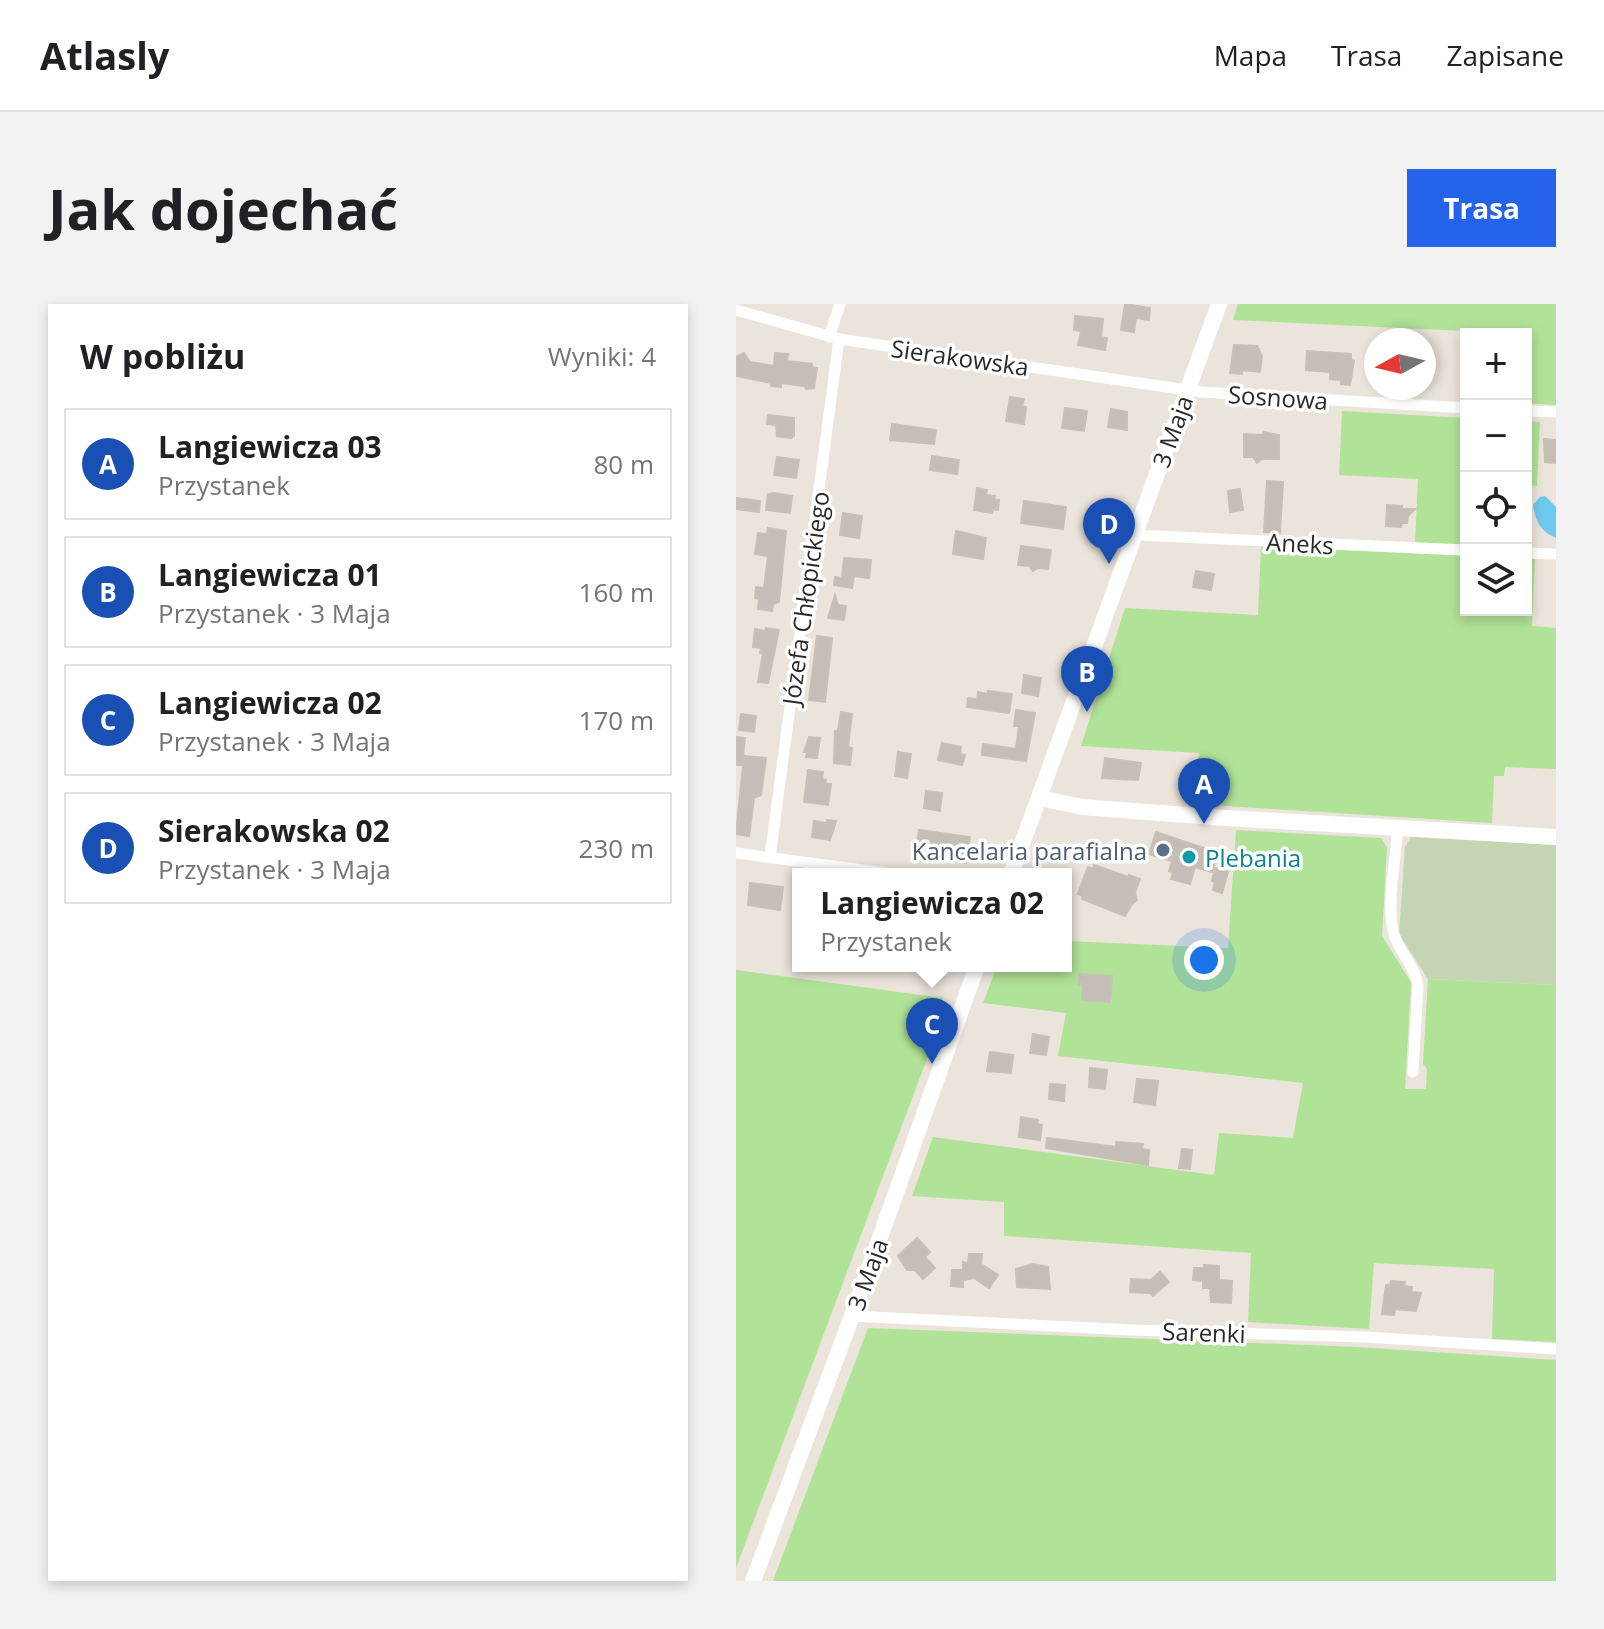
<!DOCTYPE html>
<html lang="pl">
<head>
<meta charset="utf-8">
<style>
  :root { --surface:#fff; --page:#f2f2f2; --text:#202124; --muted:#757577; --line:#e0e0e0; --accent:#2563eb }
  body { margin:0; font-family:"Open Sans",sans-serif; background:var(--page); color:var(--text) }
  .controls { position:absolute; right:24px; top:24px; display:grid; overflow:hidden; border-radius:0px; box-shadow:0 4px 12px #0003 }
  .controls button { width:72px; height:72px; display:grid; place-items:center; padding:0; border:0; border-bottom:2px solid var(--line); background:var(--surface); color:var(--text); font:40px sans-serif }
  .compass { position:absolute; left:628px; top:24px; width:72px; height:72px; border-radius:50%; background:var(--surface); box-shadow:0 4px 12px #0003; rotate:262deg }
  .you { position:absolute; left:468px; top:656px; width:28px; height:28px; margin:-20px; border:6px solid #fff; border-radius:50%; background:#1a73e8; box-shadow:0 0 0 12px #1a73e833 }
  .badge { display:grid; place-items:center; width:52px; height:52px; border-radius:50%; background:var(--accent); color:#fff; font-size:26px; font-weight:700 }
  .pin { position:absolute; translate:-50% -66px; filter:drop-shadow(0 2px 4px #0008) }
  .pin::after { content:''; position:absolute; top:42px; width:28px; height:24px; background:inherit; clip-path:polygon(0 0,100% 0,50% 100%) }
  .popup { position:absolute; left:56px; top:564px; width:280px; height:104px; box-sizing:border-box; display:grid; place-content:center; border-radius:0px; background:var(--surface); filter:drop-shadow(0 2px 6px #0005); font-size:26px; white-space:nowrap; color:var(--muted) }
  .popup b { font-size:30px; color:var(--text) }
  .popup::after { content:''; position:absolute; left:50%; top:100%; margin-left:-16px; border:16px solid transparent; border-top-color:var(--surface) }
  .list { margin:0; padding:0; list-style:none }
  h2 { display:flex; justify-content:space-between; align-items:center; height:104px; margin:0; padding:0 32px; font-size:34px }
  h2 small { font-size:26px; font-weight:400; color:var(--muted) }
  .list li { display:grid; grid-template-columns:52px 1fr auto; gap:24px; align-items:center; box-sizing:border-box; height:112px; margin:0 16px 16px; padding:0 16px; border:2px solid var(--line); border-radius:0px }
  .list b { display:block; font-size:30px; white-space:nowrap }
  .list p { margin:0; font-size:26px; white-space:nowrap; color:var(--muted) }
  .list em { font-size:26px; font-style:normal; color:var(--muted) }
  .icon { flex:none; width:44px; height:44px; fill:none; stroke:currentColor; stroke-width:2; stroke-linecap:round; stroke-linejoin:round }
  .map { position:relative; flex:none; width:820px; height:1277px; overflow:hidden; border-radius:0px }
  header { display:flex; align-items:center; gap:48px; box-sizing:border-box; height:112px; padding:0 40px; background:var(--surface); border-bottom:2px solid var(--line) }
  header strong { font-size:38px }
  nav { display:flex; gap:44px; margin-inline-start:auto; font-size:28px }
  .intro { display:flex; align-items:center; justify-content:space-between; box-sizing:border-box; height:192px; padding:0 48px }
  h1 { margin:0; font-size:56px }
  .button { padding:20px 36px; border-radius:0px; background:var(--accent); color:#fff; font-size:28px; font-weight:700 }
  main { display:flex; gap:48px; padding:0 48px }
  aside { flex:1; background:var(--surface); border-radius:0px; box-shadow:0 4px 12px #0003 }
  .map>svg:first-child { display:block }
</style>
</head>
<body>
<header>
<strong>Atlasly</strong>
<nav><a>Mapa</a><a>Trasa</a><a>Zapisane</a></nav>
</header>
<div class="intro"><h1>Jak dojechać</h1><a class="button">Trasa</a></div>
<main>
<aside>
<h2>W pobliżu<small>Wyniki: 4</small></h2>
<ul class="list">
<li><span class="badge" style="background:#1a4fb4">A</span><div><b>Langiewicza 03</b><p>Przystanek</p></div><em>80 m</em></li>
<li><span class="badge" style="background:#1a4fb4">B</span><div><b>Langiewicza 01</b><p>Przystanek · 3 Maja</p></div><em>160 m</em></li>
<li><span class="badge" style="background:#1a4fb4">C</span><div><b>Langiewicza 02</b><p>Przystanek · 3 Maja</p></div><em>170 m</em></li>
<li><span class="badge" style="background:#1a4fb4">D</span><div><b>Sierakowska 02</b><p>Przystanek · 3 Maja</p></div><em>230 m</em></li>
</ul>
</aside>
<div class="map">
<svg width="820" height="1277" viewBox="0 0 820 1277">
  <rect width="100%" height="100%" fill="#ebe4db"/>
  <!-- green -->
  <g fill="#b0e297">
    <path d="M 502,0 L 820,0 L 820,101 L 790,99 L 790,30 L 497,16 Z"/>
    <path d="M 606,107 L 730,114 L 730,242 L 679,240 L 682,175 L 603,171 Z"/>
    <path d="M 790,117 L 804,118 L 801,182 L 791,181 L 790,199 Z"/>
    <path d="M 525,242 L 730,252 L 730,306 L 790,306 L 790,255 L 799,255 L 796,322 L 820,324 L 820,465 L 769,463 L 768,472 L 758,472 L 756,519 L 459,500 L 463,449 L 345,442 L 389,304 L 522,311 Z"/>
    <path d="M 500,526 L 645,534 L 651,543 L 646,632 L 675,678 L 669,785 L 690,785 L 691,765 L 687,760 L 692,675 L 820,681 L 820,1038 L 756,1035 L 758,965 L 638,959 L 633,1025 L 512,1018 L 515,949 L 268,932 L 268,898 L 176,892 L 197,833 L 478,871 L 483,829 L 557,834 L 567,779 L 322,752 L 330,709 L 247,699 L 261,662 L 330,662 L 330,637 L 492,644 Z"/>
    <path d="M 0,666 L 207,694 L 204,720 L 0,1264 Z"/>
    <path d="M 132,1024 L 621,1043 L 820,1056 L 820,1277 L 37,1277 Z"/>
  </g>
  <!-- cemetery -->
  <path fill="#c3d5b2" d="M 675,533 L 820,541 L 820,681 L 692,675 L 663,630 L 669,543 Z"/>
  <!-- water -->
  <path fill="#6dcaee" d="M 809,192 L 820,203 L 820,234 C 803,226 800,218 797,201 L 804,193 Z"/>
  <!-- building -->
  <g fill="#c4beb6" stroke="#c7c0b4" stroke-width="2">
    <path d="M 389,0 L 414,4 L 413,16 L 400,14 L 398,28 L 385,26 Z"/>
    <path d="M 339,12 L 367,15 L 365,33 L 371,34 L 369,46 L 342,41 L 345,27 L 338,26 Z"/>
    <path d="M 498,41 L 521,42 L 526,52 L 524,68 L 506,66 L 506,70 L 494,69 Z"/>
    <path d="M 571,47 L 615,50 L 615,56 L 618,57 L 614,81 L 605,80 L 605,76 L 594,75 L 594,68 L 570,66 Z"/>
    <path d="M 8,49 L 14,58 L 38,62 L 39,49 L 52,50 L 51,57 L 76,60 L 76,63 L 81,64 L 78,84 L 70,85 L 68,82 L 45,79 L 45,83 L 35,82 L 35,79 L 0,72 L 0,53 Z"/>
    <path d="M 274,93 L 288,95 L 286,102 L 290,103 L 288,120 L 270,117 Z"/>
    <path d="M 329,104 L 351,107 L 348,127 L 326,124 Z"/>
    <path d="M 375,105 L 391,108 L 391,126 L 372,123 Z"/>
    <path d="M 32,111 L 58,114 L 58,132 L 55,134 L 41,132 L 40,121 L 31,120 Z"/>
    <path d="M 156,120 L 200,126 L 198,140 L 154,136 Z"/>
    <path d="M 528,128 L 543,131 L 543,155 L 526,155 L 521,159 L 517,153 L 508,153 L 508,130 L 526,131 Z"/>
    <path d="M 808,135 L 820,136 L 820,159 L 809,158 Z"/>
    <path d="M 196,152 L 223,156 L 221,170 L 194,166 Z"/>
    <path d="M 41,153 L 63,156 L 60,174 L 38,171 Z"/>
    <path d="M 531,177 L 547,178 L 544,229 L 528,228 Z"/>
    <path d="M 241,184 L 251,186 L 250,191 L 259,192 L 258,196 L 263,196 L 262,206 L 257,205 L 256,209 L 238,206 Z"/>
    <path d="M 504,185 L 507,206 L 494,208 L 492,187 Z"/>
    <path d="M 38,189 L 56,192 L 54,209 L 30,206 L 32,190 Z"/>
    <path d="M 0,194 L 24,197 L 23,208 L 0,205 Z"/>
    <path d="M 288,197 L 330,203 L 327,225 L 285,219 Z"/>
    <path d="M 651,201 L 666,202 L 666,205 L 679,205 L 672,212 L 671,219 L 666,219 L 665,223 L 650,222 Z"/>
    <path d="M 107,209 L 126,212 L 123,234 L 104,231 Z"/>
    <path d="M 32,224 L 50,227 L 43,298 L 37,300 L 36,307 L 22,305 L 23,295 L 19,294 L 20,283 L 28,284 L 32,252 L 19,250 L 22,229 L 31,230 Z"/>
    <path d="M 220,227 L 250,234 L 247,255 L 217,250 Z"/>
    <path d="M 285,242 L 315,246 L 312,265 L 302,264 L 297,267 L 293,262 L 282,261 Z"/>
    <path d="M 108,254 L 135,256 L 133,274 L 118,272 L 116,284 L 98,281 L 99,273 L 106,274 Z"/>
    <path d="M 460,267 L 478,270 L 475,286 L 457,283 Z"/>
    <path d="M 99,291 L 102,301 L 110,302 L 108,316 L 92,314 Z"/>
    <path d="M 30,324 L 43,326 L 32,379 L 22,378 L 27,349 L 24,349 L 25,344 L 17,343 L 19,325 L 29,327 Z"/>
    <path d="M 81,332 L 96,334 L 89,398 L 73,396 Z"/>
    <path d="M 288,371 L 305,374 L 302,392 L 286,389 Z"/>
    <path d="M 252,387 L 276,390 L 273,409 L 231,403 L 232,394 L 241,395 L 242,388 L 251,390 Z"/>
    <path d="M 280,406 L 299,409 L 290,457 L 246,451 L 247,440 L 280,445 L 283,422 L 278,422 Z"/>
    <path d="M 105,408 L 116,410 L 112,443 L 116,444 L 114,461 L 98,459 L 99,427 L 102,427 Z"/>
    <path d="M 5,410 L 20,412 L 18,428 L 3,426 Z"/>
    <path d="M 0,433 L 9,434 L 6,461 L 0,461 Z"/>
    <path d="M 73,433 L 84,434 L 81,454 L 70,453 L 71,448 L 68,448 Z"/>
    <path d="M 206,439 L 225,443 L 224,450 L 229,451 L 226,461 L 202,456 Z"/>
    <path d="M 162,448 L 175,450 L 171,474 L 159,472 Z"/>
    <path d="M 8,452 L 30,454 L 25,491 L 18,494 L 13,532 L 0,530 Z"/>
    <path d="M 369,454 L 405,459 L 402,476 L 366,474 Z"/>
    <path d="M 72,466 L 87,468 L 86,475 L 90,476 L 89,480 L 95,480 L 92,501 L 68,498 Z"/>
    <path d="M 190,487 L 206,489 L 204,507 L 188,504 Z"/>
    <path d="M 91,516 L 100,517 L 94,536 L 76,533 L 78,517 L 91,519 Z"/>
    <path d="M 183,526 L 234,533 L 230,559 L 216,557 L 218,545 L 181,540 Z"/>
    <path d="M 420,528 L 482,549 L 476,568 L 459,563 L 454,580 L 435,575 L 437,568 L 433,567 L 436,557 L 413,550 Z"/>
    <path d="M 358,561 L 392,573 L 393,571 L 404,575 L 399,588 L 401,596 L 396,600 L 389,612 L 346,595 L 347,592 L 342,590 L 352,563 L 357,565 Z"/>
    <path d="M 479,564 L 492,568 L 486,589 L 477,586 L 479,578 L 476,577 Z"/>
    <path d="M 14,579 L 47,583 L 44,606 L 12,601 Z"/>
    <path d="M 343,670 L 376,672 L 374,698 L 346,696 L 347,680 L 343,680 Z"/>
    <path d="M 297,730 L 313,733 L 310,751 L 294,749 Z"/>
    <path d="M 254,748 L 277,751 L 275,769 L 251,767 Z"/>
    <path d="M 354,764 L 371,766 L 369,785 L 353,783 Z"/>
    <path d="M 401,775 L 422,777 L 419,801 L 398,798 Z"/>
    <path d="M 314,780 L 329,781 L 328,797 L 313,795 Z"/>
    <path d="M 285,813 L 302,816 L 301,820 L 306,821 L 304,836 L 283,833 Z"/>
    <path d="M 311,834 L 380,843 L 380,838 L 407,840 L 406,845 L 413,846 L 412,861 L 310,844 Z"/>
    <path d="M 446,845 L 456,846 L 454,865 L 443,864 Z"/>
    <path d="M 181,934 L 194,948 L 189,953 L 199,964 L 187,975 L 179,966 L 171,966 L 162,952 Z"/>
    <path d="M 233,950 L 246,950 L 245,960 L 262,971 L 253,984 L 238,974 L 227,976 L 227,983 L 215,982 L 216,966 L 227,966 L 227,958 L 232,959 Z"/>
    <path d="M 297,960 L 312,963 L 314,985 L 281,983 L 280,965 Z"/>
    <path d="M 468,961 L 483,962 L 483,976 L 496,977 L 495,999 L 475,998 L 474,984 L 467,984 L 467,977 L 457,976 L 458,964 L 468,964 Z"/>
    <path d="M 424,968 L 433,978 L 417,992 L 414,989 L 394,988 L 395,975 L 415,976 Z"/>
    <path d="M 655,977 L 669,978 L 668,982 L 676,983 L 675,988 L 685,989 L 680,1007 L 659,1005 L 658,1011 L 646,1010 L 650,981 L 654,981 Z"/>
  </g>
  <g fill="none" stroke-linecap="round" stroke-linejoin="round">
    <!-- street -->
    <g stroke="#fff" stroke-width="11">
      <path d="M 0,6 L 103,35 L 465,88 L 730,104"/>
      <path d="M 93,33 L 104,0"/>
      <path d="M 790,107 L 820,108"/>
      <path d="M 398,231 L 730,246"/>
      <path d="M 790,249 L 820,250"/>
      <path d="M 662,523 C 660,550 650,607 658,630 C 663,648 679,662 682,681 L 677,768"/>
      <path d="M 0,549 L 157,570"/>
      <path d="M 34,553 L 103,35"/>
      <path d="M 116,1012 L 395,1026 L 629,1033 L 820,1045"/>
    </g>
    <!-- secondary -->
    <g stroke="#fff" stroke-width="16">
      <path d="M 304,494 L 346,503 L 490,514 L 820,533"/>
      <path d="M 275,570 L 483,0"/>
      <path d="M 17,1277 L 116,1012 L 241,662"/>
    </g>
  </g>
  <!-- markers -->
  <circle fill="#5c6f8a" stroke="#fff" stroke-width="3" cx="427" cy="546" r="8"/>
  <circle fill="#0f9aa8" stroke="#fff" stroke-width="3" cx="453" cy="553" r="8"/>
  <g text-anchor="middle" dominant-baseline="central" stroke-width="7" stroke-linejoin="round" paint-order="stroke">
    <!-- street labels -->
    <g font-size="24" fill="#292929" stroke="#fff">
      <text transform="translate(224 53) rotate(8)">Sierakowska</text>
      <text transform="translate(542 93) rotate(4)">Sosnowa</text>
      <text transform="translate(436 127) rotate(-70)">3 Maja</text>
      <text transform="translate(564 239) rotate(3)">Aneks</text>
      <text transform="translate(69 294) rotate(-82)">Józefa Chłopickiego</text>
      <text transform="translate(131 970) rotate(-70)">3 Maja</text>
      <text transform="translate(468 1028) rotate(2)">Sarenki</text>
    </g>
    <!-- service labels -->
    <g font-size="24" fill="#4e5e75" stroke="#fff" text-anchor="end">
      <text x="411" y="546">Kancelaria parafialna</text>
    </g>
    <!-- culture labels -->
    <g font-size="24" fill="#0d838f" stroke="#fff" text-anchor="start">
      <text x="469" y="553">Plebania</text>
    </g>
  </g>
</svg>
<div class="controls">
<button>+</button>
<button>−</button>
<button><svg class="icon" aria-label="locate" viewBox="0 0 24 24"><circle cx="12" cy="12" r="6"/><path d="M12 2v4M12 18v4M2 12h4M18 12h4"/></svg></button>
<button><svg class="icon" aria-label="layers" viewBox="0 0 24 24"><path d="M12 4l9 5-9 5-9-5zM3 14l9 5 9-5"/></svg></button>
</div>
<svg class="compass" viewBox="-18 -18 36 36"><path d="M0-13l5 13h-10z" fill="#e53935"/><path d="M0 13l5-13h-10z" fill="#757577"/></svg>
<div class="you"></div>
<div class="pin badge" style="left:468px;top:520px;background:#1a4fb4">A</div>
<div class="pin badge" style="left:351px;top:408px;background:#1a4fb4">B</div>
<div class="pin badge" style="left:196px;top:760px;background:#1a4fb4">C</div>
<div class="popup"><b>Langiewicza 02</b>Przystanek</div>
<div class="pin badge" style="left:373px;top:260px;background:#1a4fb4">D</div>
</div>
</main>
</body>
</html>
